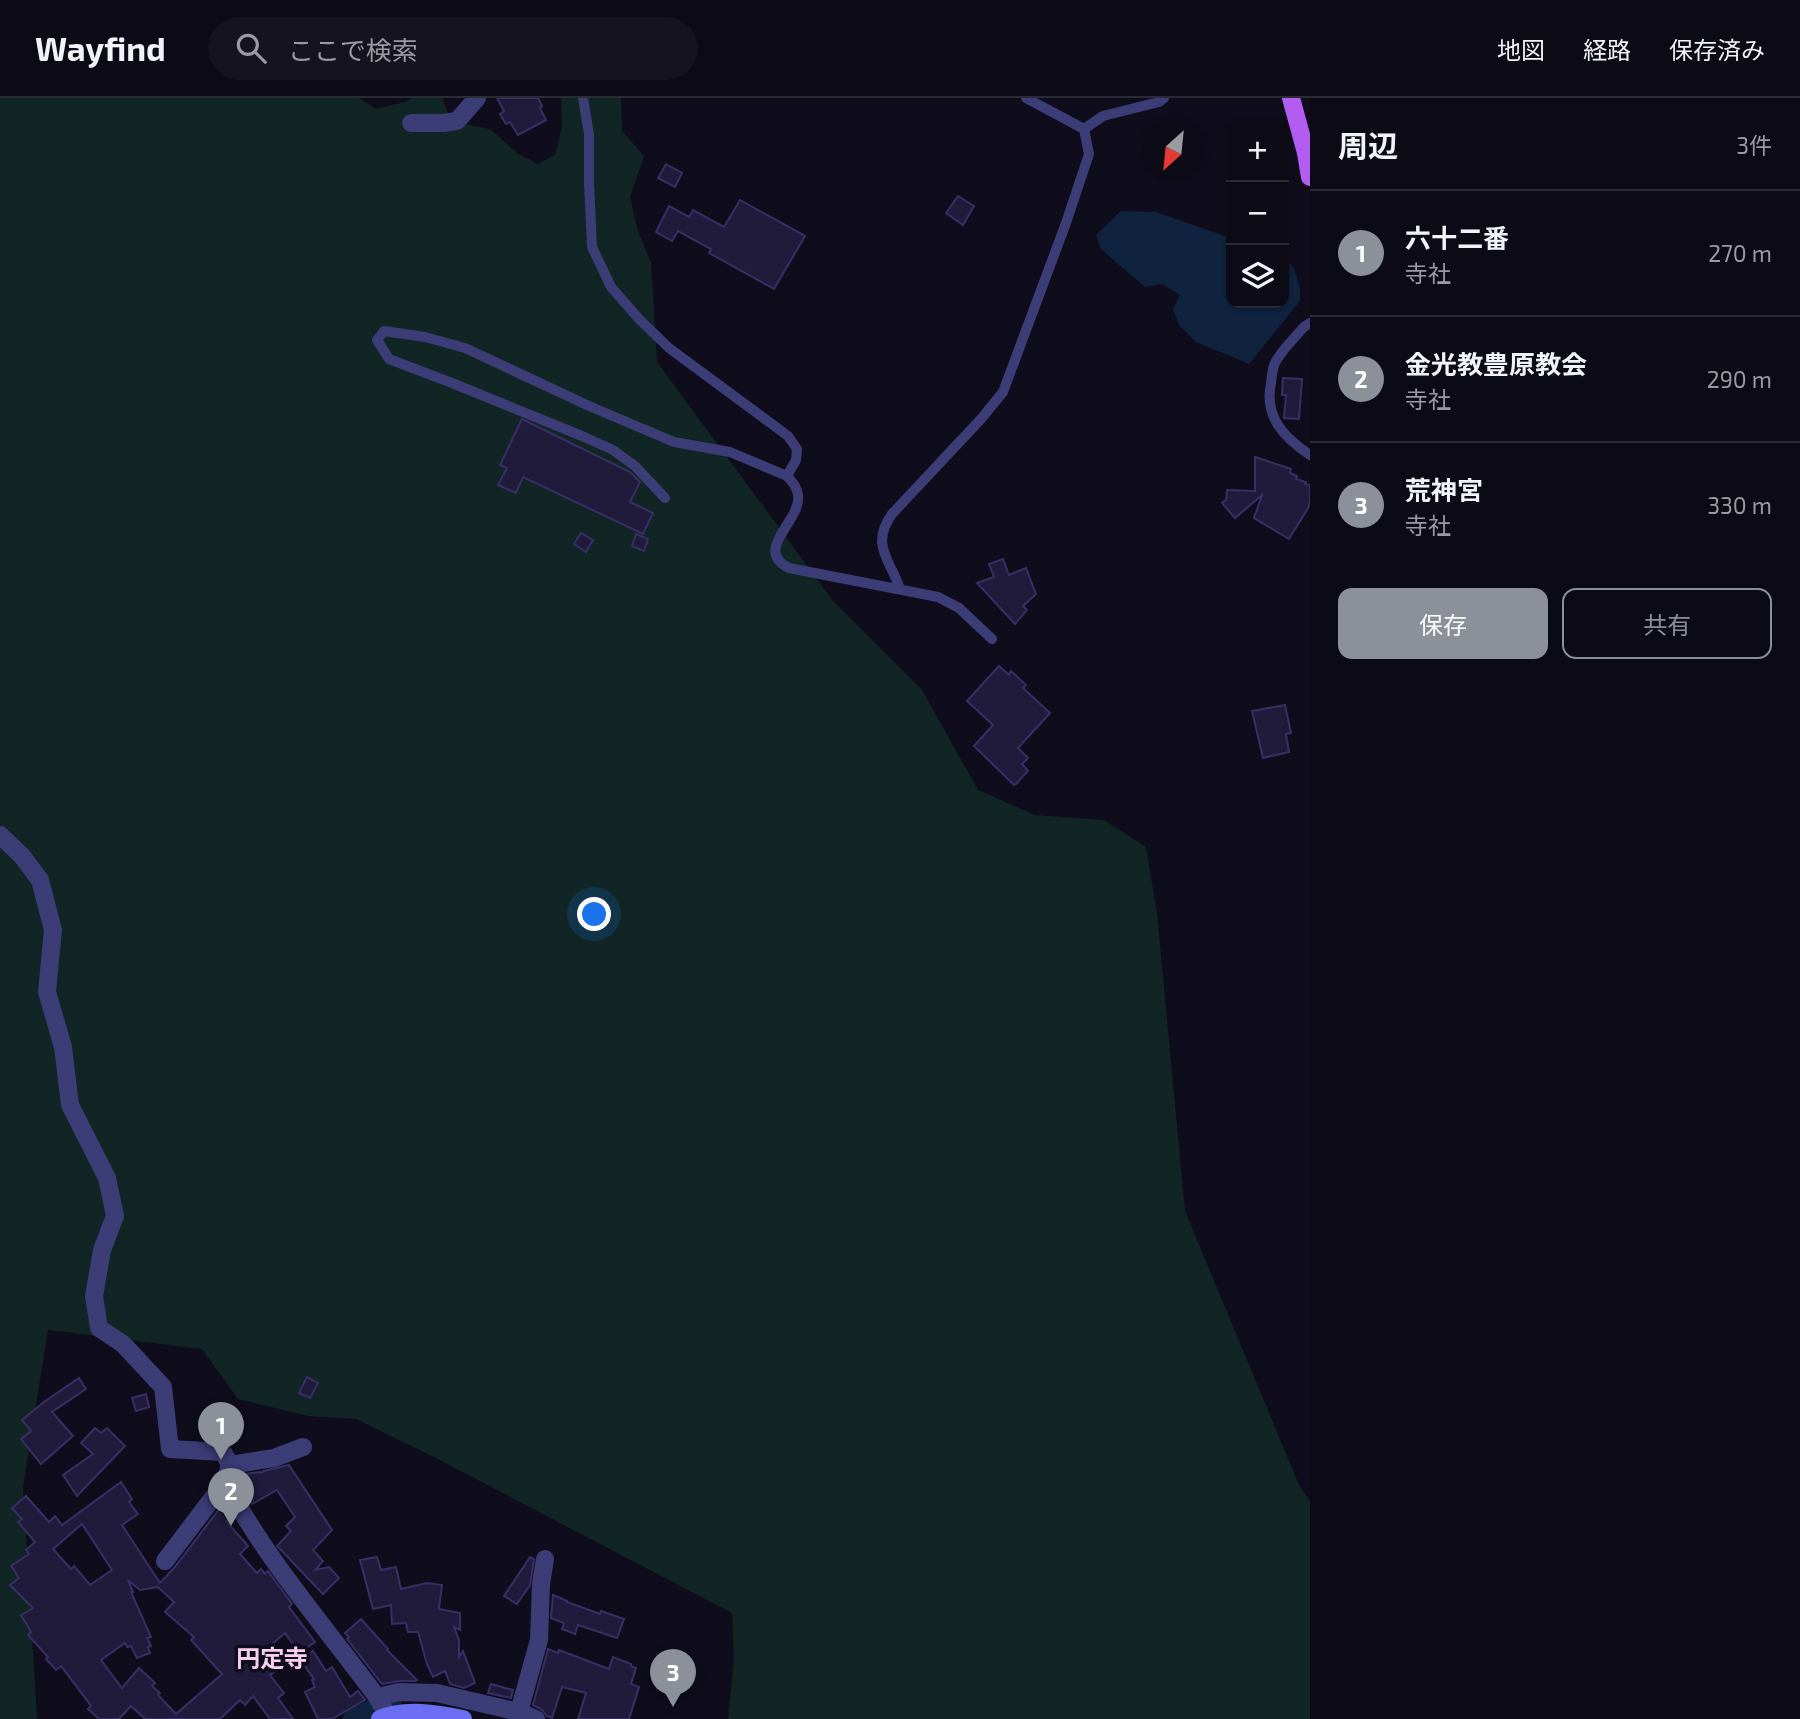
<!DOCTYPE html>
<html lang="ja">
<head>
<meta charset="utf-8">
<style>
  :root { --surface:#0b0a15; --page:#14131e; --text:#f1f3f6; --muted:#9a9aa0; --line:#2b2b34; --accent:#8c9099 }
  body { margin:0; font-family:"Exo 2","Noto Sans JP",sans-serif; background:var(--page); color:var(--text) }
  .controls { position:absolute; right:21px; top:21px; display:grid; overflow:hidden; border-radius:14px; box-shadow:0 2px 5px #0004 }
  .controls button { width:63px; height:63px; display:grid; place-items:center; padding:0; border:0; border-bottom:2px solid var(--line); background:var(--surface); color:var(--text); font:35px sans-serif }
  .compass { position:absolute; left:1142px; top:21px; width:63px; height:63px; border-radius:50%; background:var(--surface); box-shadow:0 2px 5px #0004; rotate:207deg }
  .you { position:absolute; left:595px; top:817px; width:24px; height:24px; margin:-18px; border:5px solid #fff; border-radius:50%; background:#1a73e8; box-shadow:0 0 0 10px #1a73e833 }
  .badge { display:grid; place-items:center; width:46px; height:46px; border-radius:50%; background:var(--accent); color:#fff; font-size:23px; font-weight:700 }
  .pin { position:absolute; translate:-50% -58px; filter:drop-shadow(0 2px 4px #0008) }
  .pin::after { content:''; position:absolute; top:37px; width:24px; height:21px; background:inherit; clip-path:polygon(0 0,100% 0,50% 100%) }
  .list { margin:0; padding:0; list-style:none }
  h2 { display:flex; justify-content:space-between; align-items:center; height:91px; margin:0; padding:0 28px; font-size:30px }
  h2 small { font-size:23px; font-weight:400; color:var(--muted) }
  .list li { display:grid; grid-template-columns:46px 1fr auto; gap:21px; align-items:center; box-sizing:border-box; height:126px; padding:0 28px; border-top:2px solid var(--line) }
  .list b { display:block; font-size:26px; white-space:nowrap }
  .list p { margin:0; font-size:23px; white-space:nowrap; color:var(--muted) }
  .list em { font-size:23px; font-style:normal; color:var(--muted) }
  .actions { display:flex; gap:14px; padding:21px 28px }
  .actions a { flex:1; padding:16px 0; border:2px solid var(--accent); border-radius:14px; text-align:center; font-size:24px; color:var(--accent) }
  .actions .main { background:var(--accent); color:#fff }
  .icon { flex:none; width:38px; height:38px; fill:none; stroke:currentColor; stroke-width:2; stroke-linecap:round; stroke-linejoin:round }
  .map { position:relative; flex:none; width:1310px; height:1621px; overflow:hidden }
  header { display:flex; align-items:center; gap:42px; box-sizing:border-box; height:98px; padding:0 35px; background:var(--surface); border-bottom:2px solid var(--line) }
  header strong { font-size:33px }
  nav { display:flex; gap:38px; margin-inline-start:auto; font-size:24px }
  .search { width:490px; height:63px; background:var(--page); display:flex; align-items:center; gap:18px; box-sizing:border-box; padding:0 24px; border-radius:38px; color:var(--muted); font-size:26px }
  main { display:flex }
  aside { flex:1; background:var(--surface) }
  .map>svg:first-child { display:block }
</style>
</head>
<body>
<header>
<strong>Wayfind</strong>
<div class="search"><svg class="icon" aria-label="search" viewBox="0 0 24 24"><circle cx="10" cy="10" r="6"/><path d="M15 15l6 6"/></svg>ここで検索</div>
<nav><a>地図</a><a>経路</a><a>保存済み</a></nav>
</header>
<main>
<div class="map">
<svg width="1310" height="1621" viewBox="0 0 1310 1621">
  <rect width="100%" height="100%" fill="#0f0d1c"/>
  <!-- green -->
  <path fill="#112524" d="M 0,0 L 359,0 L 376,11 L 405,4 L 412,0 L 442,0 L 449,18 L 464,26 L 490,31 L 517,55 L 538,66 L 555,57 L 562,29 L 561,0 L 621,0 L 622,33 L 644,58 L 630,99 L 637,130 L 651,165 L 657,264 L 833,503 L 922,592 L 978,692 L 1035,717 L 1104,722 L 1146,749 L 1157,815 L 1185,1113 L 1299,1387 L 1310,1403 L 1310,1621 L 728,1621 L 734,1560 L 732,1515 L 434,1359 L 356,1321 L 308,1318 L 238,1301 L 202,1251 L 48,1232 L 23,1389 L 37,1621 L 0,1621 Z"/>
  <!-- water -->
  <path fill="#0f233e" d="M 1121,113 L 1156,114 L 1231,140 L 1231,205 L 1284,205 L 1284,161 L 1293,168 L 1300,190 L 1300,203 L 1249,266 L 1196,244 L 1179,227 L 1173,211 L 1180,197 L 1162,186 L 1145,189 L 1101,151 L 1096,137 Z"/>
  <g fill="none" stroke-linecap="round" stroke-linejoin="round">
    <!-- canal -->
    <path stroke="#0f233e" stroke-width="18" d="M 352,1621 L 362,1615 L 393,1602"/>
  </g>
  <!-- building -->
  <g fill="#201b3b" stroke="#372f65" stroke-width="2" fill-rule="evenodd">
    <path d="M 497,0 L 538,0 L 542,8 L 540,10 L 546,22 L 518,37 L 510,24 L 506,26 L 500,16 L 504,13 Z"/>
    <path d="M 666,66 L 682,75 L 675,89 L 658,80 Z"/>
    <path d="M 958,98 L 974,108 L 963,127 L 946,115 Z"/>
    <path d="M 740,102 L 805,138 L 774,191 L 709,155 L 711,151 L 678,133 L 672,143 L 656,134 L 669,108 L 689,119 L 693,112 L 724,129 Z"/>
    <path d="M 1283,280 L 1302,281 L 1299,321 L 1284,320 L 1286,297 L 1282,297 Z"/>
    <path d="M 522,321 L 630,374 L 640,384 L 630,404 L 653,415 L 643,436 L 523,379 L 516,395 L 498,387 L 507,370 L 500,367 Z"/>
    <path d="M 1255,359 L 1291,371 L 1290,375 L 1297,378 L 1296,381 L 1306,384 L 1305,386 L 1310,387 L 1310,403 L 1308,410 L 1289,441 L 1254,420 L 1262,397 L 1235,420 L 1222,405 L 1226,402 L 1227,392 L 1255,393 Z"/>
    <path d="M 581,435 L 593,442 L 586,454 L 574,446 Z"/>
    <path d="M 636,436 L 648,441 L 644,453 L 632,448 Z"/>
    <path d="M 1003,461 L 1009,477 L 1026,470 L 1036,496 L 1023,508 L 1027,512 L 1015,526 L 977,485 L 994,479 L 989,466 Z"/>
    <path d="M 999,568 L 1009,577 L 1011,573 L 1026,587 L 1023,590 L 1050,615 L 1018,650 L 1028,660 L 1022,666 L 1028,673 L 1016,686 L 1014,687 L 974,648 L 993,627 L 967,603 Z"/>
    <path d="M 1285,607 L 1291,635 L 1286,636 L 1289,654 L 1263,660 L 1252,613 Z"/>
    <path d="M 307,1279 L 318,1285 L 310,1300 L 299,1295 Z"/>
    <path d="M 79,1280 L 86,1291 L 52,1314 L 73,1338 L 41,1366 L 21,1341 L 31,1333 L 22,1322 L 44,1304 Z"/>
    <path d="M 146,1296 L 149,1309 L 136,1313 L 132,1300 Z"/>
    <path d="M 95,1330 L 101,1335 L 107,1330 L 125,1348 L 77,1398 L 63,1377 L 93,1356 L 81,1345 Z"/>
    <path d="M 289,1367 L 332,1432 L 313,1452 L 323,1463 L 315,1472 L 329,1469 L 339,1480 L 323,1496 L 277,1448 L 291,1433 L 286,1428 L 295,1419 L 277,1392 L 252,1406 L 238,1380 L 245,1376 L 260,1374 L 261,1375 L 264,1373 Z"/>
    <path d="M 121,1384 L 132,1401 L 129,1404 L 138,1416 L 122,1427 L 160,1485 L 174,1470 L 224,1405 L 231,1418 L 226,1423 L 248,1448 L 240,1456 L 257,1475 L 261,1471 L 265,1476 L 268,1473 L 292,1506 L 289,1509 L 315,1544 L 299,1555 L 285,1535 L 263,1554 L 276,1573 L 270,1577 L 284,1595 L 278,1600 L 293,1621 L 270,1621 L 253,1598 L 245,1607 L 240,1602 L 220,1621 L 145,1621 L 131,1608 L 119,1621 L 99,1621 L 88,1611 L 91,1608 L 61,1568 L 56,1572 L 46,1561 L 48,1559 L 28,1537 L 31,1534 L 21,1517 L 33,1510 L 10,1487 L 19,1480 L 11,1468 L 29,1456 L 26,1452 L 35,1444 L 18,1424 L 22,1421 L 12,1410 L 26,1398 L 49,1424 L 55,1418 L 62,1427 ZM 82,1426 L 112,1472 L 90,1487 L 74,1468 L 71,1471 L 53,1451 ZM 128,1482 L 140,1492 L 158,1489 L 174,1504 L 165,1514 L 194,1539 L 191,1542 L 222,1576 L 176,1616 L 158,1597 L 160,1595 L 152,1588 L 155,1585 L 139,1570 L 122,1590 L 101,1562 L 125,1545 L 127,1549 L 131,1548 L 137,1560 L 150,1555 L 148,1549 L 151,1548 L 147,1540 L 151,1539 L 131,1494 L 133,1494 Z"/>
    <path d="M 377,1459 L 381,1472 L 396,1469 L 401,1491 L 427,1485 L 442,1487 L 439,1511 L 460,1515 L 460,1532 L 454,1529 L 459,1542 L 459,1559 L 463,1553 L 475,1585 L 464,1590 L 450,1586 L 445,1573 L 433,1579 L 427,1566 L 418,1534 L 408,1534 L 406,1525 L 392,1526 L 391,1507 L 373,1511 L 360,1462 Z"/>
    <path d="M 530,1459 L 534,1461 L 530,1487 L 517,1506 L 504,1498 Z"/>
    <path d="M 553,1497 L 567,1503 L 567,1504 L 600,1516 L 601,1513 L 624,1521 L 617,1540 L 578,1527 L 575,1536 L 562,1531 L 564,1525 L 551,1520 Z"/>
    <path d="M 361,1521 L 388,1551 L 387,1552 L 417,1582 L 415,1583 L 399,1583 L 382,1586 L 347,1541 L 349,1539 L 345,1535 Z"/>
    <path d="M 548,1551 L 558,1555 L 559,1552 L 609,1571 L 613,1559 L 631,1566 L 631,1568 L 636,1570 L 631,1586 L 639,1589 L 629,1621 L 578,1621 L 586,1595 L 562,1589 L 552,1620 L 547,1618 L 541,1611 L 533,1607 Z"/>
    <path d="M 313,1553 L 326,1573 L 332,1569 L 350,1599 L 358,1593 L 365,1602 L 332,1621 L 318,1621 L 305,1594 L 315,1589 L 312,1582 L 314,1581 L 300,1562 Z"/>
    <path d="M 491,1586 L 513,1592 L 511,1600 L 488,1595 Z"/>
  </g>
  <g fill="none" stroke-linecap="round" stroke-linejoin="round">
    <!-- lane -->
    <g stroke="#3c3c77" stroke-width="10">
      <path d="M 583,0 L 589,36 L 589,86 L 592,149 L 611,189 L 639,221 L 669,250 L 788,338 L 797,351 L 796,362 L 787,378 L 730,354 L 674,344 L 589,308 L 465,250 L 425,239 L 384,233 L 377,242 L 389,261 L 452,285 L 582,338 L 613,352 L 635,368 L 665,400"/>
      <path d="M 1084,31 L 1103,18 L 1159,4 L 1164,0"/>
      <path d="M 1310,225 L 1304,229 C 1294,240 1283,251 1276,263 C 1272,269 1272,278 1271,285 C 1264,318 1283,339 1310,357"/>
      <path d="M 787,378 C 792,383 797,389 798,397 C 802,423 752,451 789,470 L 938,499 L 959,510 L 992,541"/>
      <path d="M 900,491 C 890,461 870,447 892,416 L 981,321 L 1003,294 L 1066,125 L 1089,56 L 1084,31 L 1026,0"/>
    </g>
    <!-- street -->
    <g stroke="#3c3c77" stroke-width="18">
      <path d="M 411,25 L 443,25 L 457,23 L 477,0"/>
      <path d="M 0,737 L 22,758 L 40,782 L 53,832 L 47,894 L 63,949 L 70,1007 L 107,1080 L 115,1118 L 102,1152 L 94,1198 L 99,1230 L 123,1246 L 163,1289 L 170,1351 L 223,1354 L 230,1367 L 225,1384 C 265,1460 326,1530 377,1599 L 383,1609 L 388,1621"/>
      <path d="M 230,1367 L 274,1360 L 303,1349"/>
      <path d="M 165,1463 L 225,1384"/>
      <path d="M 377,1599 L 399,1594 L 437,1595 L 519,1614 L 536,1621"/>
      <path d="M 517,1621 L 539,1542 L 541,1486 L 545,1461"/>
    </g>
    <!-- secondary -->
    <path stroke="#6b6ef3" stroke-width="18" d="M 380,1621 C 405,1610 438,1616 463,1621"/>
    <!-- primary -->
    <path stroke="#b35cf2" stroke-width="18" d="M 1291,0 L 1306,55 L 1310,79"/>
  </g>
  <g text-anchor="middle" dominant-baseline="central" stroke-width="7" stroke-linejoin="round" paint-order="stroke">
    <!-- neighbourhood labels -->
    <g font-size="24" font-weight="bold" fill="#fbceed" stroke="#0f0d1c">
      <text x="272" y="1559">円定寺</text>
    </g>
  </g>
</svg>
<div class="controls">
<button>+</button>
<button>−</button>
<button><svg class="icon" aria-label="layers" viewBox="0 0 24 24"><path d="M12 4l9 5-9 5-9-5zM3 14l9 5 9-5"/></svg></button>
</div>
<svg class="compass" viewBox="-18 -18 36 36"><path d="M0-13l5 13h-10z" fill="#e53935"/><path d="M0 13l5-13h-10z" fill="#9a9aa0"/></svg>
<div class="you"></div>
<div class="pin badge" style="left:221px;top:1362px">1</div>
<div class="pin badge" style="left:231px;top:1428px">2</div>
<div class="pin badge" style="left:673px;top:1609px">3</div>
</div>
<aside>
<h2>周辺<small>3件</small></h2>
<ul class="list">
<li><span class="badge">1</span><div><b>六十二番</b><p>寺社</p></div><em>270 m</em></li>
<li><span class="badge">2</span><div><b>金光教豊原教会</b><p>寺社</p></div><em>290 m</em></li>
<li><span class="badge">3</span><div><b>荒神宮</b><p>寺社</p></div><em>330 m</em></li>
</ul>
<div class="actions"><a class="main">保存</a><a>共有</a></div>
</aside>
</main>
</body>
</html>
